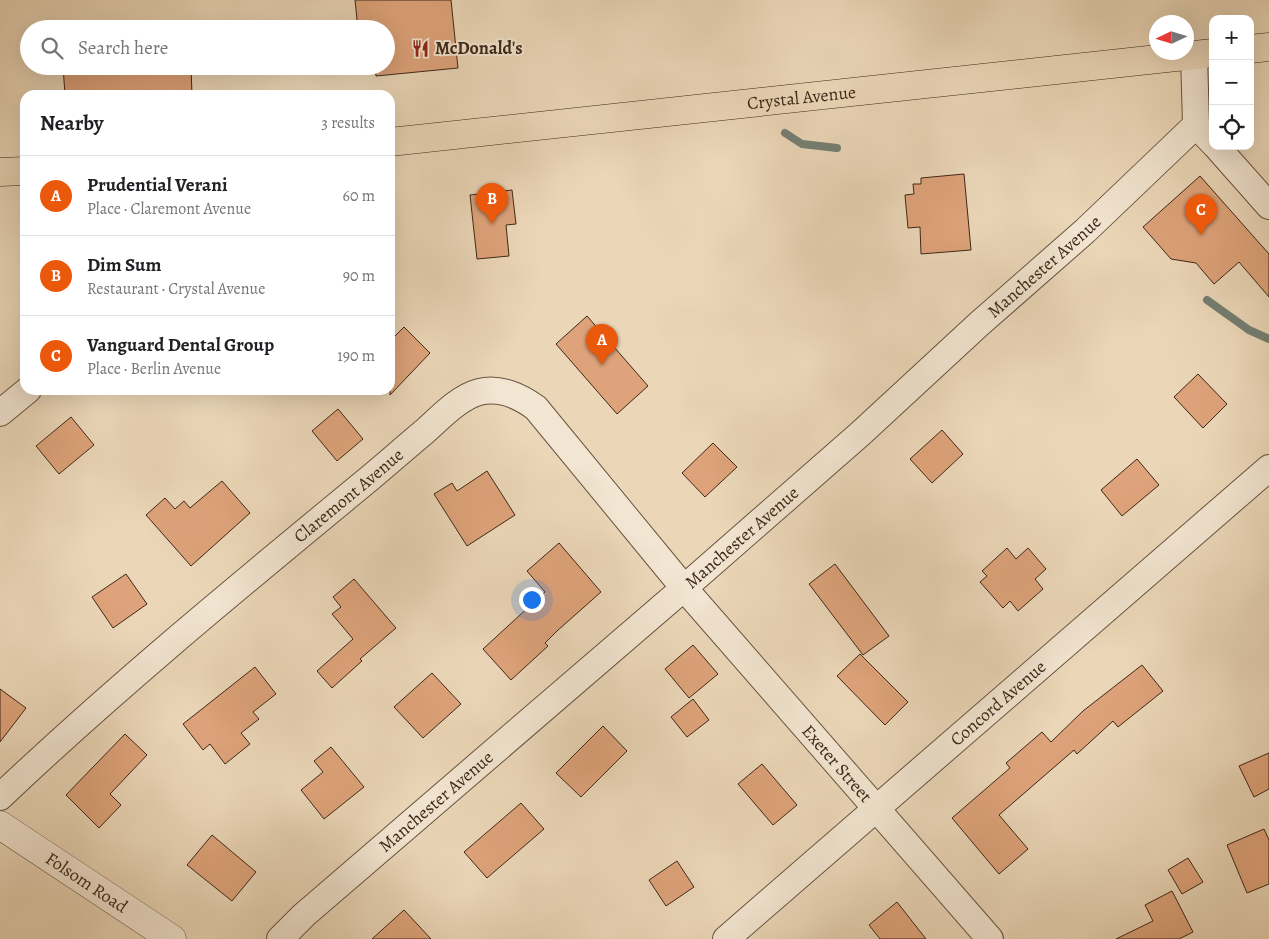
<!DOCTYPE html>
<html lang="en">
<head>
<meta charset="utf-8">
<style>
  :root { --surface:#fff; --page:#f2f2f2; --text:#202124; --muted:#757577; --line:#e0e0e0; --accent:#ea580c }
  body { margin:0; font-family:Alegreya,serif; background:var(--page); color:var(--text) }
  .controls { position:absolute; right:15px; top:15px; display:grid; overflow:hidden; border-radius:10px; box-shadow:0 5px 20px #0002 }
  .controls button { width:45px; height:45px; display:grid; place-items:center; padding:0; border:0; border-bottom:1px solid var(--line); background:var(--surface); color:var(--text); font:25px sans-serif }
  .compass { position:absolute; left:1149px; top:15px; width:45px; height:45px; border-radius:50%; background:var(--surface); box-shadow:0 5px 20px #0002; rotate:266deg }
  .you { position:absolute; left:531px; top:599px; width:18px; height:18px; margin:-12px; border:4px solid #fff; border-radius:50%; background:#1a73e8; box-shadow:0 0 0 8px #1a73e833 }
  .badge { display:grid; place-items:center; width:32px; height:32px; border-radius:50%; background:var(--accent); color:#fff; font-size:16px; font-weight:700 }
  .pin { position:absolute; translate:-50% -41px; filter:drop-shadow(0 1px 2px #0008) }
  .pin::after { content:''; position:absolute; top:26px; width:18px; height:15px; background:inherit; clip-path:polygon(0 0,100% 0,50% 100%) }
  .list { margin:0; padding:0; list-style:none }
  h2 { display:flex; justify-content:space-between; align-items:center; height:65px; margin:0; padding:0 20px; font-size:21px }
  h2 small { font-size:16px; font-weight:400; color:var(--muted) }
  .list li { display:grid; grid-template-columns:32px 1fr auto; gap:15px; align-items:center; box-sizing:border-box; height:80px; padding:0 20px; border-top:1px solid var(--line) }
  .list b { display:block; font-size:19px; white-space:nowrap }
  .list p { margin:0; font-size:16px; white-space:nowrap; color:var(--muted) }
  .list em { font-size:16px; font-style:normal; color:var(--muted) }
  .icon { flex:none; width:28px; height:28px; fill:none; stroke:currentColor; stroke-width:2; stroke-linecap:round; stroke-linejoin:round }
  .map { position:relative; flex:none; width:1269px; height:939px; overflow:hidden }
  .search { position:absolute; background:var(--surface); box-shadow:0 5px 20px #0002; left:20px; top:20px; width:375px; height:55px; display:flex; align-items:center; gap:12px; box-sizing:border-box; padding:0 18px; border-radius:28px; color:var(--muted); font-size:19px }
  .panel { position:absolute; background:var(--surface); box-shadow:0 5px 20px #0002; left:20px; top:90px; width:375px; height:305px; border-radius:15px }
  .map>svg:first-child { display:block }
</style>
</head>
<body>
<div class="map">
<svg width="1269" height="939" viewBox="0 0 1269 939">
  <rect width="100%" height="100%" fill="#ebd7b8"/>
  <filter id="stains"><feTurbulence type="fractalNoise" baseFrequency=".004" numOctaves="4"/><feColorMatrix values="0 0 0 0 .2 0 0 0 0 .09 0 0 0 0 .02 0 0 0 .5 -.17"/></filter>
  <radialGradient id="worn" r=".72"><stop offset=".6" stop-color="#630" stop-opacity="0"/><stop offset="1" stop-color="#630" stop-opacity=".3"/></radialGradient>
  <g fill="none" stroke-linecap="round" stroke-linejoin="round">
    <!-- stream -->
    <g stroke="#747f73" stroke-width="8">
      <path d="M 785,133 L 802,144 L 837,148"/>
      <path d="M 1207,300 L 1249,330 L 1269,339"/>
    </g>
  </g>
  <!-- building -->
  <g fill="#dea37a" stroke="#3d2718">
    <path d="M 355,0 L 451,0 L 458,68 L 376,76 L 375,66 L 386,66 L 386,29 L 358,29 Z"/>
    <path d="M 63,66 L 191,66 L 192,95 L 65,95 Z"/>
    <path d="M 964,174 L 971,250 L 921,254 L 920,227 L 908,228 L 905,195 L 914,194 L 913,184 L 921,184 L 921,178 Z"/>
    <path d="M 1200,176 L 1269,254 L 1269,297 L 1239,262 L 1214,284 L 1196,263 L 1171,259 L 1143,227 Z"/>
    <path d="M 512,190 L 516,224 L 506,225 L 509,256 L 477,259 L 470,195 Z"/>
    <path d="M 587,316 L 648,386 L 617,414 L 556,344 Z"/>
    <path d="M 404,327 L 430,353 L 390,395 L 390,341 Z"/>
    <path d="M 1198,374 L 1227,404 L 1203,428 L 1174,397 Z"/>
    <path d="M 338,409 L 363,439 L 337,461 L 312,431 Z"/>
    <path d="M 71,417 L 94,445 L 59,474 L 36,446 Z"/>
    <path d="M 942,430 L 963,454 L 932,483 L 910,459 Z"/>
    <path d="M 713,443 L 737,467 L 705,497 L 682,473 Z"/>
    <path d="M 1137,459 L 1159,485 L 1122,516 L 1101,490 Z"/>
    <path d="M 487,471 L 515,515 L 467,546 L 434,494 L 452,483 L 457,491 Z"/>
    <path d="M 222,481 L 250,513 L 191,566 L 146,515 L 165,498 L 175,509 L 184,501 L 190,508 Z"/>
    <path d="M 559,543 L 601,592 L 557,631 L 545,643 L 548,646 L 511,680 L 483,649 L 545,592 L 527,571 Z"/>
    <path d="M 1007,548 L 1016,559 L 1028,548 L 1046,569 L 1035,579 L 1043,589 L 1018,611 L 1010,601 L 1003,608 L 980,582 L 987,576 L 982,571 Z"/>
    <path d="M 835,564 L 889,636 L 863,655 L 809,584 Z"/>
    <path d="M 126,574 L 147,604 L 113,628 L 92,597 Z"/>
    <path d="M 354,579 L 396,628 L 360,659 L 362,661 L 332,688 L 317,671 L 353,639 L 332,614 L 341,607 L 333,597 Z"/>
    <path d="M 693,645 L 718,674 L 689,698 L 665,669 Z"/>
    <path d="M 860,654 L 908,702 L 885,725 L 837,676 Z"/>
    <path d="M 1142,665 L 1163,691 L 1118,727 L 1113,721 L 1077,754 L 1074,750 L 999,815 L 1028,849 L 999,874 L 952,818 L 1010,768 L 1006,763 L 1042,732 L 1051,742 L 1083,711 Z"/>
    <path d="M 255,667 L 276,694 L 253,712 L 259,719 L 241,733 L 250,744 L 225,764 L 210,744 L 203,750 L 183,724 Z"/>
    <path d="M 432,673 L 461,704 L 423,738 L 394,707 Z"/>
    <path d="M 0,689 L 26,708 L 0,742 Z"/>
    <path d="M 693,699 L 709,720 L 687,737 L 671,717 Z"/>
    <path d="M 603,726 L 627,751 L 581,797 L 556,773 Z"/>
    <path d="M 125,734 L 147,755 L 110,794 L 121,805 L 99,828 L 66,795 Z"/>
    <path d="M 331,747 L 364,787 L 324,819 L 301,790 L 323,772 L 314,761 Z"/>
    <path d="M 1269,753 L 1269,789 L 1254,797 L 1239,766 Z"/>
    <path d="M 762,764 L 797,805 L 773,825 L 738,784 Z"/>
    <path d="M 521,803 L 544,829 L 487,878 L 464,852 Z"/>
    <path d="M 1264,829 L 1269,840 L 1269,884 L 1247,893 L 1227,845 Z"/>
    <path d="M 212,835 L 256,872 L 232,901 L 187,865 Z"/>
    <path d="M 1188,858 L 1203,882 L 1182,894 L 1168,870 Z"/>
    <path d="M 677,861 L 694,887 L 666,906 L 649,880 Z"/>
    <path d="M 1172,891 L 1193,932 L 1179,939 L 1116,939 L 1153,921 L 1145,905 Z"/>
    <path d="M 897,902 L 926,939 L 880,939 L 869,925 Z"/>
    <path d="M 404,910 L 431,939 L 372,939 Z"/>
  </g>
  <g fill="none" stroke-linecap="round" stroke-linejoin="round">
    <defs>
      <g id="minor">
        <path d="M 1194,55 L 1196,125 L 1213,143"/>
        <path d="M 1216,146 L 1269,206"/>
        <path d="M 0,413 L 28,390"/>
        <path id="s1" d="M 0,797 C 118,685 244,582 370,478 C 388,463 406,447 424,432 C 441,417 458,398 479,392 C 499,387 520,396 536,408 L 684,588 L 990,939"/>
        <path id="s2" d="M 280,939 L 304,915 L 684,588 L 860,434 L 979,324 L 1085,231 L 1196,125"/>
        <path id="s3" d="M 726,939 L 1269,468"/>
      </g>
      <g id="tertiary">
        <path id="s4" d="M 0,825 L 172,939"/>
      </g>
      <g id="primary">
        <path d="M 1250,49 L 1269,47"/>
        <path id="s5" d="M 390,142 L 1213,53"/>
        <path d="M 0,172 L 25,171"/>
      </g>
    </defs>
    <!-- minor casing -->
    <use href="#minor" stroke="#685340" stroke-width="28"/>
    <!-- tertiary casing -->
    <use href="#tertiary" stroke="#685340" stroke-width="29"/>
    <!-- primary casing -->
    <use href="#primary" stroke="#3d2718" stroke-width="29"/>
    <!-- minor -->
    <use href="#minor" stroke="#f2e5d1" stroke-width="26"/>
    <!-- tertiary -->
    <use href="#tertiary" stroke="#f2e5d1" stroke-width="28"/>
    <!-- primary -->
    <use href="#primary" stroke="#ebd7b8" stroke-width="28"/>
  </g>
  <!-- icons -->
  <defs>
    <symbol id="restaurant-bare" viewBox="-9 -9 18 18"><path d="M-5-6h1v4h1v-4h1v4h1v-4h1v5L-1.5 .5V6h-2V.5L-5-1ZM5-6V6H3V1.5H1.5Q1.5-4 5-6Z" fill="#8f2418" stroke="#f2e5d1" stroke-width="2.5" paint-order="stroke"/></symbol>
  </defs>
  <g fill-rule="evenodd">
    <use href="#restaurant-bare" x="408" y="36" width="25" height="25"/>
  </g>
  <g text-anchor="middle" dominant-baseline="central" stroke-width="4" stroke-linejoin="round" paint-order="stroke">
    <!-- poi labels -->
    <g font-size="18" font-weight="bold" fill="#3d2718" stroke="#f2e5d1" text-anchor="start">
      <text x="435" y="48">McDonald's</text>
    </g>
    <!-- street labels -->
    <g font-size="18" fill="#3d2718" stroke="#f2e5d1">
      <text stroke="none"><textPath href="#s5" startOffset="414">Crystal Avenue</textPath></text>
      <text stroke="none"><textPath href="#s2" startOffset="1018">Manchester Avenue</textPath></text>
      <text stroke="none"><textPath href="#s1" startOffset="461">Claremont Avenue</textPath></text>
      <text stroke="none"><textPath href="#s2" startOffset="612">Manchester Avenue</textPath></text>
      <text stroke="none"><textPath href="#s3" startOffset="360">Concord Avenue</textPath></text>
      <text stroke="none"><textPath href="#s1" startOffset="1155">Exeter Street</textPath></text>
      <text stroke="none"><textPath href="#s2" startOffset="208">Manchester Avenue</textPath></text>
      <text stroke="none"><textPath href="#s4" startOffset="104">Folsom Road</textPath></text>
    </g>
  </g>
  <rect width="100%" height="100%" filter="url(#stains)"/>
  <rect width="100%" height="100%" fill="url(#worn)"/>
</svg>
<div class="controls">
<button>+</button>
<button>−</button>
<button><svg class="icon" aria-label="locate" viewBox="0 0 24 24"><circle cx="12" cy="12" r="6"/><path d="M12 2v4M12 18v4M2 12h4M18 12h4"/></svg></button>
</div>
<svg class="compass" viewBox="-18 -18 36 36"><path d="M0-13l5 13h-10z" fill="#e53935"/><path d="M0 13l5-13h-10z" fill="#757577"/></svg>
<div class="you"></div>
<div class="pin badge" style="left:602px;top:365px">A</div>
<div class="pin badge" style="left:492px;top:224px">B</div>
<div class="pin badge" style="left:1201px;top:235px">C</div>
<div class="search"><svg class="icon" aria-label="search" viewBox="0 0 24 24"><circle cx="10" cy="10" r="6"/><path d="M15 15l6 6"/></svg>Search here</div>
<section class="panel">
<h2>Nearby<small>3 results</small></h2>
<ul class="list">
<li><span class="badge">A</span><div><b>Prudential Verani</b><p>Place · Claremont Avenue</p></div><em>60 m</em></li>
<li><span class="badge">B</span><div><b>Dim Sum</b><p>Restaurant · Crystal Avenue</p></div><em>90 m</em></li>
<li><span class="badge">C</span><div><b>Vanguard Dental Group</b><p>Place · Berlin Avenue</p></div><em>190 m</em></li>
</ul>
</section>
</div>
</body>
</html>
